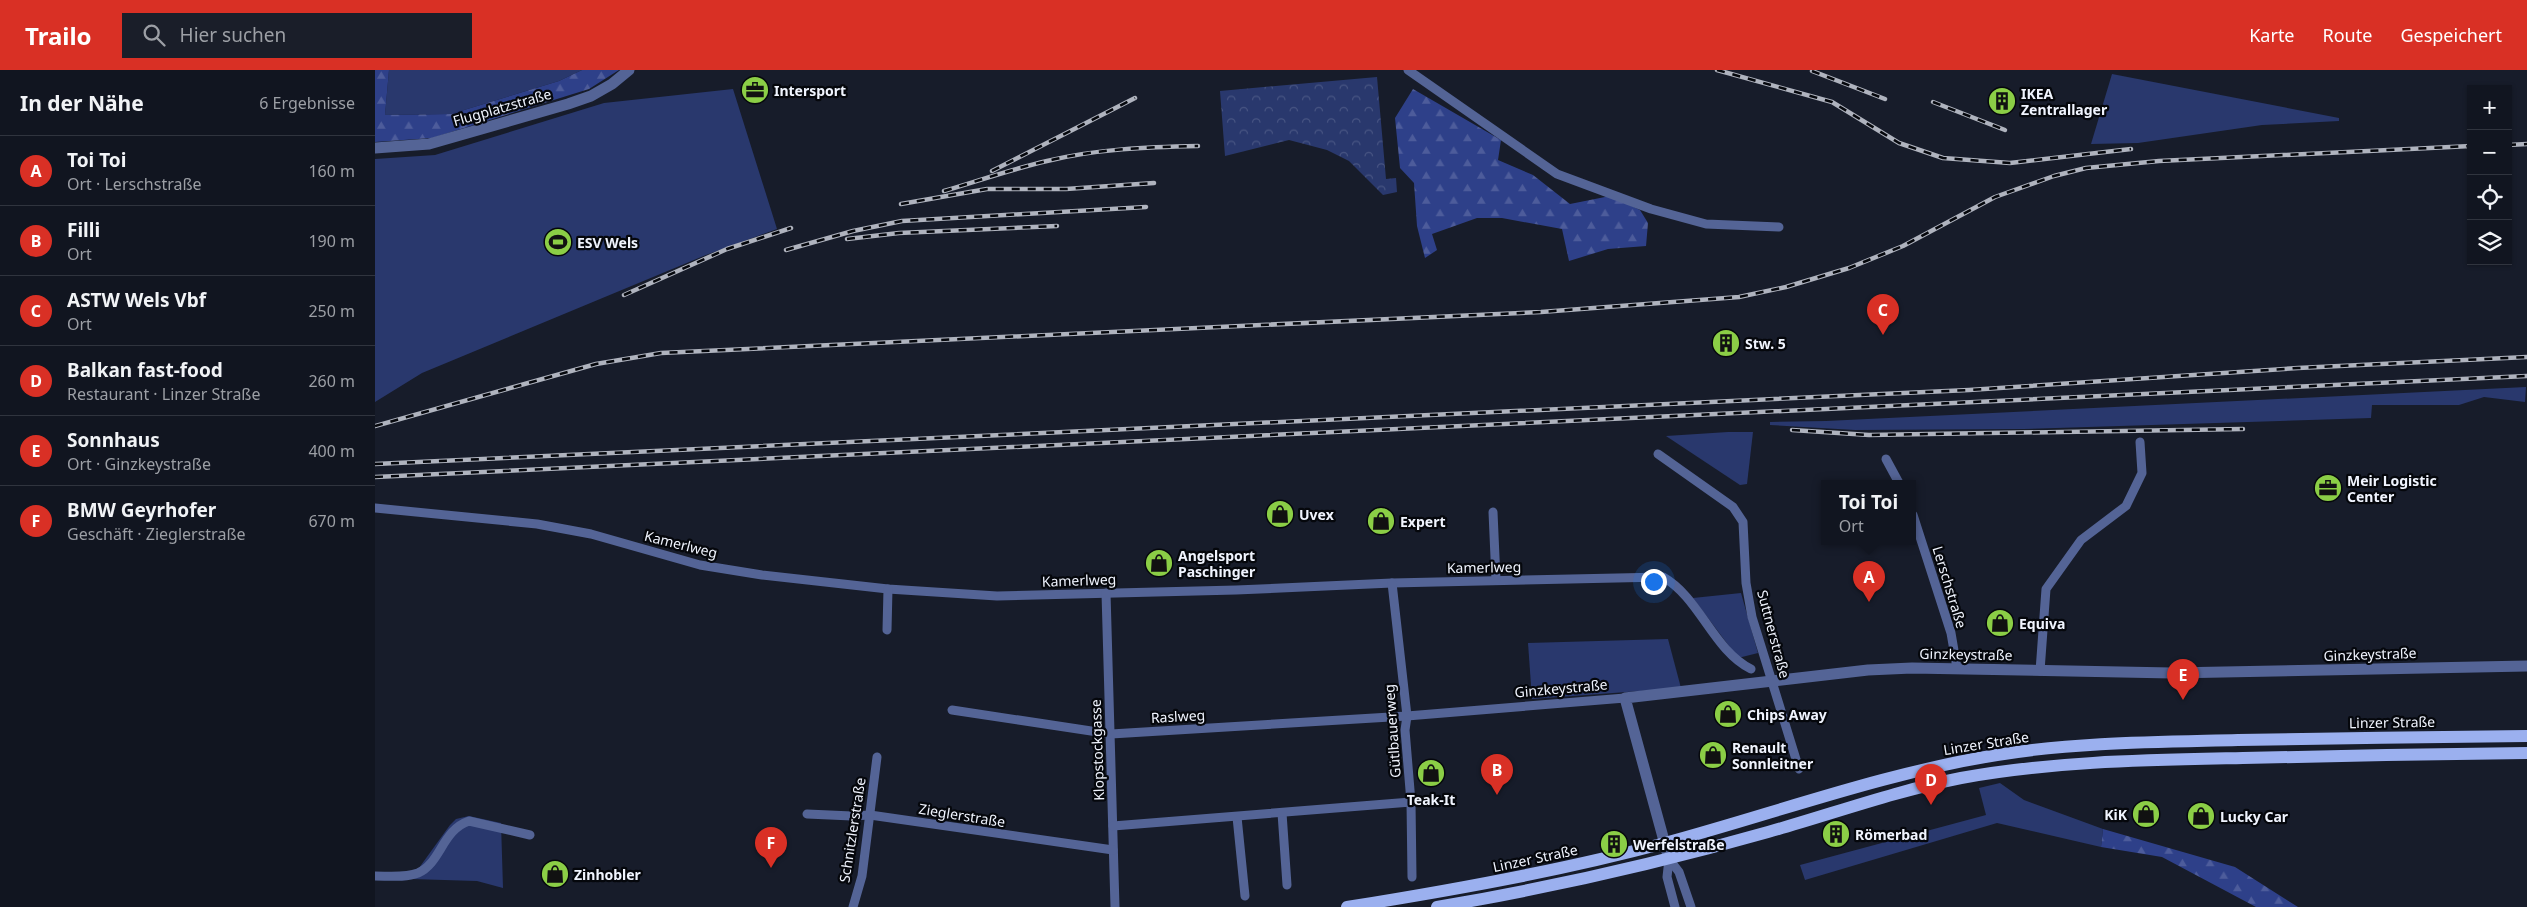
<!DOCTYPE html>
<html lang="de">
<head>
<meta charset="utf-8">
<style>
  :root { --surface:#111520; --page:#1a1e29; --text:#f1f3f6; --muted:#9c9fa5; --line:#30343e; --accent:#d93025 }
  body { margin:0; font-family:"Noto Sans",sans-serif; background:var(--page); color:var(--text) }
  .controls { position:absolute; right:15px; top:15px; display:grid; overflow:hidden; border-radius:0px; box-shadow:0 1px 4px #0004 }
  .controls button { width:45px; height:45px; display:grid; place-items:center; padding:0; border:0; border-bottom:1px solid var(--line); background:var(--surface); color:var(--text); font:25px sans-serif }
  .you { position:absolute; left:1278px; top:511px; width:18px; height:18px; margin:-12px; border:4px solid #fff; border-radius:50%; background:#1a73e8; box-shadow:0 0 0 8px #1a73e833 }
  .badge { display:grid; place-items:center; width:32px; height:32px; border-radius:50%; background:var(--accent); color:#fff; font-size:16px; font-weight:700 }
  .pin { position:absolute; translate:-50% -41px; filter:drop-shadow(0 1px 2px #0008) }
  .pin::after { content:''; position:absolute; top:26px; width:18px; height:15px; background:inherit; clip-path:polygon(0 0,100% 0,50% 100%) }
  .popup { position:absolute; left:1446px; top:410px; width:95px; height:65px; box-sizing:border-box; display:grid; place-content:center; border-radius:0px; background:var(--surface); filter:drop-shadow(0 1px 4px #0005); font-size:16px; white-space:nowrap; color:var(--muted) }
  .popup b { font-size:19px; color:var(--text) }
  .popup::after { content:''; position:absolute; left:50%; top:100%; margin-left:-10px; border:10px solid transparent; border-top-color:var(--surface) }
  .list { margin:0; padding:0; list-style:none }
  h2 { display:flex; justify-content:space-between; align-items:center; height:65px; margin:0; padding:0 20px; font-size:21px }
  h2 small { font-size:16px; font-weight:400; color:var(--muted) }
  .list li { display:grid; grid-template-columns:32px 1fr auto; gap:15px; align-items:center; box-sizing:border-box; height:70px; padding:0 20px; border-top:1px solid var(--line) }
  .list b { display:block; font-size:19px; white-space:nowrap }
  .list p { margin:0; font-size:16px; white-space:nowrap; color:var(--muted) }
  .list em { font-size:16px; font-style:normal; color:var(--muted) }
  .icon { flex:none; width:28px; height:28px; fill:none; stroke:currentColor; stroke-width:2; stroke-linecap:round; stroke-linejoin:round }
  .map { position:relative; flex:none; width:2152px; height:837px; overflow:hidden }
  header { display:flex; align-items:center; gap:30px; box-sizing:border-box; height:70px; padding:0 25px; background:var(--accent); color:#fff }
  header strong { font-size:24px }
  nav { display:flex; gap:28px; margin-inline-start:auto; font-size:18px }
  .search { width:350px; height:45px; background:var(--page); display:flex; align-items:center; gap:12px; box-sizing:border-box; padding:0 18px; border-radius:0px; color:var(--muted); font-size:19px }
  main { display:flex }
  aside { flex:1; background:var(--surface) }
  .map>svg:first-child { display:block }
</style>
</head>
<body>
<header>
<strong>Trailo</strong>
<div class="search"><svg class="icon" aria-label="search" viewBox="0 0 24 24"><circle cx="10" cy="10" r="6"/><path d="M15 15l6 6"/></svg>Hier suchen</div>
<nav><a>Karte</a><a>Route</a><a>Gespeichert</a></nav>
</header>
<main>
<aside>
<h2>In der Nähe<small>6 Ergebnisse</small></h2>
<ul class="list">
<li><span class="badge">A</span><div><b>Toi Toi</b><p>Ort · Lerschstraße</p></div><em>160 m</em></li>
<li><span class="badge">B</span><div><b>Filli</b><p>Ort</p></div><em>190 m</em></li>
<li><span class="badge">C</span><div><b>ASTW Wels Vbf</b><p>Ort</p></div><em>250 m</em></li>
<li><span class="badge">D</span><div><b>Balkan fast-food</b><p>Restaurant · Linzer Straße</p></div><em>260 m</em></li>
<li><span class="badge">E</span><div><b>Sonnhaus</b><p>Ort · Ginzkeystraße</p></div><em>400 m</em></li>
<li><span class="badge">F</span><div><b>BMW Geyrhofer</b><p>Geschäft · Zieglerstraße</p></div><em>670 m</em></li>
</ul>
</aside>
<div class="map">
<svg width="2152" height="837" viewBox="0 0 2152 837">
  <defs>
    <pattern id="forest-firs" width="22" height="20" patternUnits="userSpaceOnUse" patternTransform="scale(1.25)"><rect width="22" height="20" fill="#2e4089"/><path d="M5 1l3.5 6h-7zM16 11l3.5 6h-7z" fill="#4d5c9b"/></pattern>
    <pattern id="park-crowns" width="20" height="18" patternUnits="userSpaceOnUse" patternTransform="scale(1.25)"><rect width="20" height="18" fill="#29386d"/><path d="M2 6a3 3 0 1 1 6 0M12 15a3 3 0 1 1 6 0" fill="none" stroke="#485583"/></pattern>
  </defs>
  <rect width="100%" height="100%" fill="#171c2a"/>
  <!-- grass -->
  <g fill="#29386d">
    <path d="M 14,0 L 207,0 L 184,11 L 76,44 L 10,45 Z"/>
    <path d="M 1737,4 L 1964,48 L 1964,51 L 1887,55 L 1763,73 L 1716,74 Z"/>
    <path d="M 358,19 L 402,159 L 331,185 L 47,303 L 0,332 L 0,89 L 60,85 L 229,33 Z"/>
    <path d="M 2151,317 L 2150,332 L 2109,327 L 2084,335 L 1997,335 L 1996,348 L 1649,359 L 1480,360 L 1395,355 L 1395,352 L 1451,351 Z"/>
    <path d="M 1353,362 L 1378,362 L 1372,414 L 1365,415 L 1291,366 Z"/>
    <path d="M 1366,523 L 1383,583 L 1363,588 L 1318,528 Z"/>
    <path d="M 1293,569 L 1306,618 L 1157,629 L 1153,573 Z"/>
    <path d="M 1625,713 L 1649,730 L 1728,759 L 1726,777 L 1622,753 L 1430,810 L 1425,795 L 1611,745 L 1604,718 Z"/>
    <path d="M 94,746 L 126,753 L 128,818 L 102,811 L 36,809 L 75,755 L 81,749 Z"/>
  </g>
  <!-- forest -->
  <g fill="url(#forest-firs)">
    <path d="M 0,0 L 14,0 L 10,45 L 76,44 L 184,11 L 207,0 L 244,0 L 214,19 L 57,68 L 0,72 Z"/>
    <path d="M 1038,19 L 1126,70 L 1123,90 L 1158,105 L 1195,134 L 1235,126 L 1265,140 L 1273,153 L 1271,176 L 1233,179 L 1194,191 L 1187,159 L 1127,148 L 1102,148 L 1057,164 L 1062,180 L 1050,188 L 1042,156 L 1039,113 L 1025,98 L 1020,48 Z"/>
    <path d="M 1728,759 L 1860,797 L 1923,837 L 1881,837 L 1787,787 L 1726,777 Z"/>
  </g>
  <!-- park -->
  <path fill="url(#park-crowns)" d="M 1002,7 L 1011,109 L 1021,108 L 1022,122 L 1008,125 L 974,91 L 952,80 L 914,70 L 850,86 L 845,21 Z"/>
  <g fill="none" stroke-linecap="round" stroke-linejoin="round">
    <!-- minor -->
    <g stroke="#546496" stroke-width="9">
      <path d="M 1033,0 L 1182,104 L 1276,139 L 1331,154 L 1404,157"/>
      <path d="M 1283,384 L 1358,437 L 1368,452 L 1371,513 L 1377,547 L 1424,699"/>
      <path d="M 1511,389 L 1524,413"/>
      <path d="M 0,438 L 162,454 L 216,464 L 325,495 L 387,505 L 513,519 L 622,526 L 861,520 L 1017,513 L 1288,507 C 1325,528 1338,580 1376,599"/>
      <path d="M 1118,442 L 1121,510"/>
      <path d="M 1538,445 L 1576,563 L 1582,598"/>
      <path d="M 1017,513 L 1032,646 L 1030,660 L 1036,732 L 1037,807"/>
      <path d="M 731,523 L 740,837"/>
      <path d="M 512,560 L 513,519"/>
      <path d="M 1665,601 L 1671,519 L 1706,470 L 1751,436 L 1767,403 L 1765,372"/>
      <path d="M 577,640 L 736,664 L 1032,646 L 1250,628"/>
      <path d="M 907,743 L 912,815"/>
      <path d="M 432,744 L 477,746 L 495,745 L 738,780"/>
      <path d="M 862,747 L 870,826"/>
      <path d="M 738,756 L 1036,732"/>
      <path d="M 1294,789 L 1304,802 L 1316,837"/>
      <path d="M 1294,789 L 1292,807 L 1300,837"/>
      <path d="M 0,806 C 14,806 30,808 43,803 C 66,793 67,760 94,751 L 155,765"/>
      <path d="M 478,837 L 487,806 L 502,687"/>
    </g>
    <!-- tertiary -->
    <g stroke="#546496" stroke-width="11">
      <path d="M 0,78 L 54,74 L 193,34 L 216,26 L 237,14 L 254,0"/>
      <path d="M 1294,789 L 1250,628 L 1493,600 L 1537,598 L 1797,603 L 2152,596"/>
    </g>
    <!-- primary -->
    <g stroke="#9bb0ef" stroke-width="12">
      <path d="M 972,837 C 1079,820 1185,801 1290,773 C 1401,743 1509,703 1622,685 C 1701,672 1783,672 1863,670 C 1959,668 2056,667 2152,666"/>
      <path d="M 1062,837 C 1174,818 1284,793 1393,762 C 1457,744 1520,721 1586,708 C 1679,691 1774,690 1868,688 C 1963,686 2057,684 2152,683"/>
    </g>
    <defs>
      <g id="rail">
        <path d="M 1342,0 L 1457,32 L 1524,73 L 1568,88 L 1635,93 L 1756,79"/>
        <path d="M 1437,1 L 1510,29"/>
        <path d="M 1558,32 L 1630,60"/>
        <path d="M 2133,75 L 2152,74"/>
        <path d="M 617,101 L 760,28"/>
        <path d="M 569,121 C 603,111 637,99 672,91 C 721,79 773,77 823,76"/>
        <path d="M 526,134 L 612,119 L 691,119 L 779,113"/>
        <path d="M 472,169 L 524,163 L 682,156"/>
        <path d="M 411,180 L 478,161 L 527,151 L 771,137"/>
        <path d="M 249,225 L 352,179 L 416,158"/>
        <path d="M 0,356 L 221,294 L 286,283 L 1166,242 L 1364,227 L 1411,217 L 1474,198 L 1528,176 L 1620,127 L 1679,106 L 1711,98 L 1784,91 L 2096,76"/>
        <path d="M 1417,360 L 1494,365 L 1868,359"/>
        <path d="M 0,394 L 1594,320 L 1923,298 L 2152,287"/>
        <path d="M 0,407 L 2152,306"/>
      </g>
    </defs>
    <!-- rail casing -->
    <use href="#rail" stroke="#afb3be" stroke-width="4.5"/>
    <!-- rail -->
    <use href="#rail" stroke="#05070c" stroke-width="2.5" stroke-dasharray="8" stroke-linecap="butt"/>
  </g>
  <!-- icons -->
  <defs>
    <symbol id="office-disc" viewBox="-11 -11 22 22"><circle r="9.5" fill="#8bce46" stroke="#05070c"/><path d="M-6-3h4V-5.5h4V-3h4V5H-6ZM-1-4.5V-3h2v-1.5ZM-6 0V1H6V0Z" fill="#111"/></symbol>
    <symbol id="building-disc" viewBox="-11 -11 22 22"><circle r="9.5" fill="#8bce46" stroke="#05070c"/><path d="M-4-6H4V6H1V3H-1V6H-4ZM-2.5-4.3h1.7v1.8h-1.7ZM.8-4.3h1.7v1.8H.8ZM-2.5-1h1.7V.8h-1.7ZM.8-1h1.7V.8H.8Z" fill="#111"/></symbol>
    <symbol id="stadium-disc" viewBox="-11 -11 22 22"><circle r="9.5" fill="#8bce46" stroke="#05070c"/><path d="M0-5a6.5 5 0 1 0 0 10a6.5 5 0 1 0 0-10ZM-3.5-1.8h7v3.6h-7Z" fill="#111"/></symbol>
    <symbol id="shop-disc" viewBox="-11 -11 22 22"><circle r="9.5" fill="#8bce46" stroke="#05070c"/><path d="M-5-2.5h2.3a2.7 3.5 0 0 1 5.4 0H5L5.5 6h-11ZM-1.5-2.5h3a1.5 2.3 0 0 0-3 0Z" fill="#111"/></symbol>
  </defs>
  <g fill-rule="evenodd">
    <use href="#office-disc" x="364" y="4" width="32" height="32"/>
    <use href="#building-disc" x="1611" y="15" width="32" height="32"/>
    <use href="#stadium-disc" x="167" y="156" width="32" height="32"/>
    <use href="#building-disc" x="1335" y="257" width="32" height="32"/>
    <use href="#office-disc" x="1937" y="402" width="32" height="32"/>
    <use href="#shop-disc" x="889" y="428" width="32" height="32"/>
    <use href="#shop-disc" x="990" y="435" width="32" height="32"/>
    <use href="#shop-disc" x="768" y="477" width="32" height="32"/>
    <use href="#shop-disc" x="1609" y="537" width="32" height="32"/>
    <use href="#shop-disc" x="1337" y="628" width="32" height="32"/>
    <use href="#shop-disc" x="1322" y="669" width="32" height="32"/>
    <use href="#shop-disc" x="1040" y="687" width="32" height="32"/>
    <use href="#shop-disc" x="1755" y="728" width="32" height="32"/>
    <use href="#shop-disc" x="1810" y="730" width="32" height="32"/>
    <use href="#building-disc" x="1445" y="748" width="32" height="32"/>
    <use href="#building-disc" x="1223" y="758" width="32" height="32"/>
    <use href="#shop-disc" x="164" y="788" width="32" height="32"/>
  </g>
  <g text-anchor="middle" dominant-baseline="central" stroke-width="4.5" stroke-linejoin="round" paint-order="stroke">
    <!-- poi labels -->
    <g font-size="14" font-weight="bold" fill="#f0f4fe" stroke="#05070c" text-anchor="start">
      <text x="399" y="20">Intersport</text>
      <text x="1646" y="23">IKEA<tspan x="1646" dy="16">Zentrallager</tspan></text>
      <text x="202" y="172">ESV Wels</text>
      <text x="1370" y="273">Stw. 5</text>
      <text x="1972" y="410">Meir Logistic<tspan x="1972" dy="16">Center</tspan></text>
      <text x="924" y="444">Uvex</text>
      <text x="1025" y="451">Expert</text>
      <text x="803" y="485">Angelsport<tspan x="803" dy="16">Paschinger</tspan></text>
      <text x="1644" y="553">Equiva</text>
      <text x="1372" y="644">Chips Away</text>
      <text x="1357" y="677">Renault<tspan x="1357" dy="16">Sonnleitner</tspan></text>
      <text x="1056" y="729" text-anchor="middle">Teak-It</text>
      <text x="1752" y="744" text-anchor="end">KiK</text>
      <text x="1845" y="746">Lucky Car</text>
      <text x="1480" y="764">Römerbad</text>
      <text x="1258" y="774">Werfelstraße</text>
      <text x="199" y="804">Zinhobler</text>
    </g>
    <!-- street labels -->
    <g font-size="14" fill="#f0f4fe" stroke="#05070c">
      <text transform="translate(127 37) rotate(-16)">Flugplatzstraße</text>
      <text transform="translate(306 474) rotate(14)">Kamerlweg</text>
      <text transform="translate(1109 497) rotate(-1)">Kamerlweg</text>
      <text transform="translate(704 510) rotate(-2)">Kamerlweg</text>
      <text transform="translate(1575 517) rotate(73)">Lerschstraße</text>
      <text transform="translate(1399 564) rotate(75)">Suttnerstraße</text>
      <text transform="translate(1591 584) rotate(1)">Ginzkeystraße</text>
      <text transform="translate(1995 584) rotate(-2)">Ginzkeystraße</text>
      <text transform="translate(1186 618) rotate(-5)">Ginzkeystraße</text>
      <text transform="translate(803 646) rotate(-3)">Raslweg</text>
      <text transform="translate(2017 652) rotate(-1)">Linzer Straße</text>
      <text transform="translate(1017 661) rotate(-94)">Gütlbauerweg</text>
      <text transform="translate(1611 673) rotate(-9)">Linzer Straße</text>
      <text transform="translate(722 680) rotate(-92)">Klopstockgasse</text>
      <text transform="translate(587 745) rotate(9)">Zieglerstraße</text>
      <text transform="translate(477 760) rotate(-81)">Schnitzlerstraße</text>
      <text transform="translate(1160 788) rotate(-12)">Linzer Straße</text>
    </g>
  </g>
</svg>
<div class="controls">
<button>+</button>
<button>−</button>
<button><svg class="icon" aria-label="locate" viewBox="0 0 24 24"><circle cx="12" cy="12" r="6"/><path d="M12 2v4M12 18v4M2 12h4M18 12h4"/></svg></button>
<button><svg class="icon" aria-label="layers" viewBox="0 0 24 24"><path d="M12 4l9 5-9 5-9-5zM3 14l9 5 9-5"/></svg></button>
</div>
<div class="you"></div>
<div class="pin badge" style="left:1494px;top:532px">A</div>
<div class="popup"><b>Toi Toi</b>Ort</div>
<div class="pin badge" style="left:1122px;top:725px">B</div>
<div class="pin badge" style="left:1508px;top:265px">C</div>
<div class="pin badge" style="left:1556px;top:735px">D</div>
<div class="pin badge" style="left:1808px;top:630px">E</div>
<div class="pin badge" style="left:396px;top:798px">F</div>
</div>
</main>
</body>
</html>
